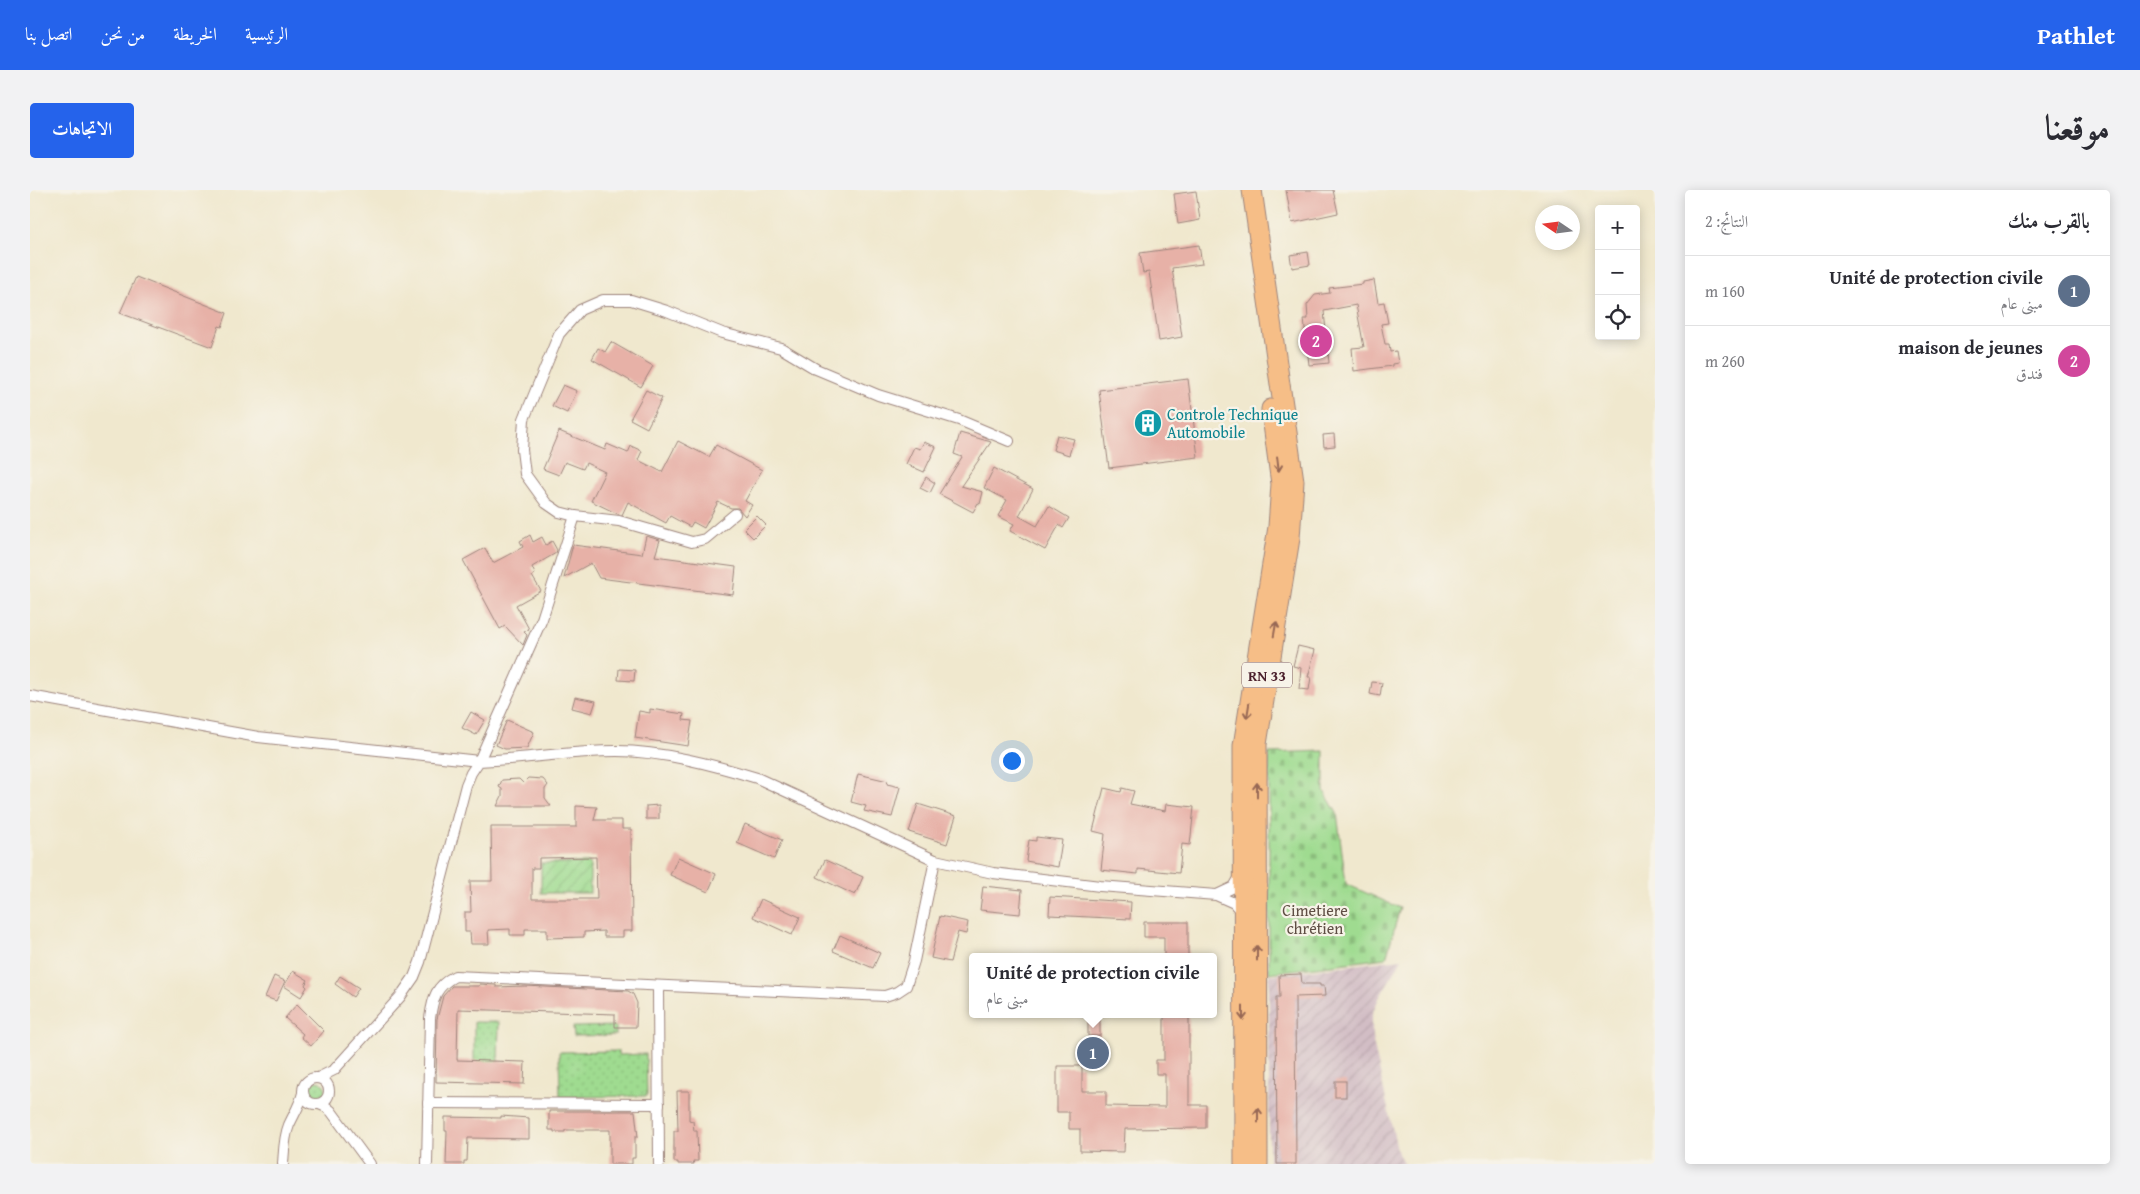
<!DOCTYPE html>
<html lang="ar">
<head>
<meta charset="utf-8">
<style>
  :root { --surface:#fff; --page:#f2f2f3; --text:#2b2b33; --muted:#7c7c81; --line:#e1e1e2; --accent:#2563eb }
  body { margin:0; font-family:"Gentium Book Plus",Amiri,serif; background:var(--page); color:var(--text); direction:rtl }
  .controls { position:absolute; right:15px; top:15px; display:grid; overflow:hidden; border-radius:5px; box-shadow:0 2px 12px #0003 }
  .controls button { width:45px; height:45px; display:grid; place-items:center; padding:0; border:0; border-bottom:1px solid var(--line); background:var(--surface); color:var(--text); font:25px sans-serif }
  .compass { position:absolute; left:1505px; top:15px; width:45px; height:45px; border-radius:50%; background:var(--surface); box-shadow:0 2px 12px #0003; rotate:283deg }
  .you { position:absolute; left:981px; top:570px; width:18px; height:18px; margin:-12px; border:4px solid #fff; border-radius:50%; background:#1a73e8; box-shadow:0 0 0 8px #1a73e833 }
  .badge { display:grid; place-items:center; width:32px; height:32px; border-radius:50%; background:var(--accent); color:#fff; font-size:16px; font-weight:700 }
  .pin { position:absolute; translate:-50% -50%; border:2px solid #fff; box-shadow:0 1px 5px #0006 }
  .popup { position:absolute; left:939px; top:763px; width:248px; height:65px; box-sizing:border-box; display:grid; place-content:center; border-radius:5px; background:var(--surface); filter:drop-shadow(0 1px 4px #0005); font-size:16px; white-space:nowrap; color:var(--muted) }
  .popup b { font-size:19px; color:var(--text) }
  .popup::after { content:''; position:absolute; left:50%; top:100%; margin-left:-10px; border:10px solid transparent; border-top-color:var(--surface) }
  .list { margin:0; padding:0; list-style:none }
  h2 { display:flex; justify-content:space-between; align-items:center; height:65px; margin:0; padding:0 20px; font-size:21px }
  h2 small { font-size:16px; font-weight:400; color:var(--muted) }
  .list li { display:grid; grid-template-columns:32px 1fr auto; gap:15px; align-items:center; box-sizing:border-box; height:70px; padding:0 20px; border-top:1px solid var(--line) }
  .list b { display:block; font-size:19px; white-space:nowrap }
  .list p { margin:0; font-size:16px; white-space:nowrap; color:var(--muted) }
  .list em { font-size:16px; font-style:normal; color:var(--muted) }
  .icon { flex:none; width:28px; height:28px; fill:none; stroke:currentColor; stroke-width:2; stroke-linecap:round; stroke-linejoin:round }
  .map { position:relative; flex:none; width:1625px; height:974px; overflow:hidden; direction:ltr; border-radius:5px }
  header { display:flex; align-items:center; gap:30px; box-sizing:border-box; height:70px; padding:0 25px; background:var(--accent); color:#fff }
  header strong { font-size:24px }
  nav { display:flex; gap:28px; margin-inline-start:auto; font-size:18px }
  .intro { display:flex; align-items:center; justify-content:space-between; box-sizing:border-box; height:120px; padding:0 30px }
  h1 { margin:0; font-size:35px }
  .button { padding:12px 22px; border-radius:5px; background:var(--accent); color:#fff; font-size:18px; font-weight:700 }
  main { display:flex; gap:30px; padding:0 30px }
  aside { flex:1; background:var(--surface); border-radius:5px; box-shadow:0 2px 12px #0003 }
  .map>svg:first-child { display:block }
</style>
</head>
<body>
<header>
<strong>Pathlet</strong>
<nav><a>الرئيسية</a><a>الخريطة</a><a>من نحن</a><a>اتصل بنا</a></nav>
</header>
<div class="intro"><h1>موقعنا</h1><a class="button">الاتجاهات</a></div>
<main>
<aside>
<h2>بالقرب منك<small>النتائج: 2</small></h2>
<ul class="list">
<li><span class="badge" style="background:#5c6f8a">1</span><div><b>Unité de protection civile</b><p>مبنى عام</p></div><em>160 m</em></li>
<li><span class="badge" style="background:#d1479c">2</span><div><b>maison de jeunes</b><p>فندق</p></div><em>260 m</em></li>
</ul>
</aside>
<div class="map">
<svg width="1625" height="974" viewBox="0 0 1625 974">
  <defs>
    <pattern id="industrial-furrows" width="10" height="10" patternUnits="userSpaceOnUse" patternTransform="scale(1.25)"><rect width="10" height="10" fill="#d2bdc5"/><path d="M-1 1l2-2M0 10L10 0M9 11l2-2" fill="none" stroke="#b6a2a9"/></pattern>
    <pattern id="grass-dots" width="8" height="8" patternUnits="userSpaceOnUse" patternTransform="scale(1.25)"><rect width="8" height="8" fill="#9fdb90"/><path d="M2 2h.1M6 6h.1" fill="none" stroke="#8abc7c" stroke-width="1.8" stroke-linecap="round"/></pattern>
    <pattern id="cemetery-stones" width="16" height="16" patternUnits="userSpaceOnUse" patternTransform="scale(1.25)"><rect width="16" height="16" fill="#9fdb90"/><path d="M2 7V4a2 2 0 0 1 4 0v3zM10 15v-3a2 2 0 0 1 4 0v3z" fill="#8abc7c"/></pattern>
    <pattern id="garden-furrows" width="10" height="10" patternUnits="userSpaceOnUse" patternTransform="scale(1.25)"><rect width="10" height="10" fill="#9fdb90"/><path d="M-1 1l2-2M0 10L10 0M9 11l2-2" fill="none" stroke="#8abc7c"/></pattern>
  </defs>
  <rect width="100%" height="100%" fill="#f7f3e8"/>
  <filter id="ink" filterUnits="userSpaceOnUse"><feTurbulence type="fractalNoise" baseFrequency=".02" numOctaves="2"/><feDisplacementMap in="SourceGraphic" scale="10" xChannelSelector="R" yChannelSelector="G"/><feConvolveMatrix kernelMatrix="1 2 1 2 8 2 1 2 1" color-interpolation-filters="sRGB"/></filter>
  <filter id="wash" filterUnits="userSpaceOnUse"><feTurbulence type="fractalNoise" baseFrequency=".0096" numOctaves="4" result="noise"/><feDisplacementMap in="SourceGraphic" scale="20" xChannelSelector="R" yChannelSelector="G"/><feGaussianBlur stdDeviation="1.12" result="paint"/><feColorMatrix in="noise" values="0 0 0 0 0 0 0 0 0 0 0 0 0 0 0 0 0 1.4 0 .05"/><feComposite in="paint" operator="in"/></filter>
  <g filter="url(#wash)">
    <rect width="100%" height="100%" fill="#f0e8ce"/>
    <!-- industrial -->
    <path fill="url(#industrial-furrows)" d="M 1372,769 L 1349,808 L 1342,824 L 1342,847 L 1368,964 L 1375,974 L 1239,974 L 1239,785 Z"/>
    <!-- grass -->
    <g fill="url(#grass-dots)" stroke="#747d5e">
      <path d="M 444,832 L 469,832 L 468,873 L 444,872 Z"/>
      <path d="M 586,836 L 586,845 L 544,846 L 543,837 Z"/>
      <path d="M 588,861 L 588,865 L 616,864 L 617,906 L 530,907 L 529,862 Z"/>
      <circle cx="286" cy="901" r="10"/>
    </g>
    <!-- cemetery -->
    <path fill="url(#cemetery-stones)" stroke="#747d5e" d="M 1294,561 L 1294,601 L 1307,623 L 1316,694 L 1370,718 L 1356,768 L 1239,783 L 1239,563 Z"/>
    <!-- garden -->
    <rect fill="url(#garden-furrows)" stroke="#747d5e" x="511" y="673" width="49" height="30"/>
    <g id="blocks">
      <!-- building -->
      <g fill="#e7b1a7" fill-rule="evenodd">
        <path d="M 1256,0 L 1303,0 L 1308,23 L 1262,33 Z"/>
        <path d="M 1166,1 L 1170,30 L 1148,34 L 1144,4 Z"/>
        <path d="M 1169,55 L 1172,74 L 1142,78 L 1152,147 L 1129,151 L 1119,82 L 1113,83 L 1110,63 Z"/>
        <path d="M 1278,62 L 1280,75 L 1262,78 L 1260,65 Z"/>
        <path d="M 106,87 L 197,123 L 192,137 L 189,136 L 182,157 L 90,123 Z"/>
        <path d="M 1344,90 L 1348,113 L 1354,112 L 1358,133 L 1351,134 L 1355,154 L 1359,154 L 1360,162 L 1366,161 L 1368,173 L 1362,174 L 1362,176 L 1324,181 L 1322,158 L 1334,157 L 1326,115 L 1294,121 L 1299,173 L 1279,175 L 1274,129 L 1278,129 L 1277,115 L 1285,105 L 1300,103 L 1299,98 L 1333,94 L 1333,92 Z"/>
        <path d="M 581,152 L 623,176 L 611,197 L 562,169 L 568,158 L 575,162 Z"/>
        <path d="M 1158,189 L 1168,267 L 1079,278 L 1069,200 Z"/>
        <path d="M 533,195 L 547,201 L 537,223 L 522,216 Z"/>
        <path d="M 616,200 L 632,208 L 617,238 L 600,229 Z"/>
        <path d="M 529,241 L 575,260 L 577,254 L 598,263 L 601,256 L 612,261 L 608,270 L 632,282 L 648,251 L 679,267 L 686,255 L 732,280 L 715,311 L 722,315 L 715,326 L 708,318 L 701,318 L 688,312 L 674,338 L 663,332 L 660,337 L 640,326 L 636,333 L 598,312 L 592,325 L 588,324 L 561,311 L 575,282 L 556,273 L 553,279 L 535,272 L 529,285 L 513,279 Z"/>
        <path d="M 930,243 L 961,252 L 931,296 L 953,302 L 950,314 L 948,313 L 943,322 L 909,304 L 932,267 L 924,264 Z"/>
        <path d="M 1304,244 L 1305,256 L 1294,257 L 1293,245 Z"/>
        <path d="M 1027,245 L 1044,249 L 1039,265 L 1023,260 Z"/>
        <path d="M 894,252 L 906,257 L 894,282 L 876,274 L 884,257 L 890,259 Z"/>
        <path d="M 964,278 L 1003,299 L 989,326 L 1007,336 L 1019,316 L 1039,328 L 1033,338 L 1029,335 L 1015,360 L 980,341 L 984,334 L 968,326 L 977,310 L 954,298 Z"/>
        <path d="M 896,287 L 905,293 L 900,303 L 890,298 Z"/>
        <path d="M 727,326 L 736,335 L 723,348 L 714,339 Z"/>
        <path d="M 500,345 L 503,352 L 512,347 L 516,355 L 522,351 L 527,360 L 526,363 L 502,377 L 505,384 L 502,386 L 511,401 L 486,415 L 499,439 L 494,442 L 497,445 L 493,455 L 475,436 L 470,439 L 433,370 L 455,358 L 463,373 L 493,357 L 490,351 Z"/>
        <path d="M 616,346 L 630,350 L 625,366 L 706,377 L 703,405 L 569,388 L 561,373 L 534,388 L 543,355 L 612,364 Z"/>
        <path d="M 1268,456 L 1285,460 L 1278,487 L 1281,487 L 1279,500 L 1269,499 L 1271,478 L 1263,476 Z"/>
        <path d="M 589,479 L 605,480 L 604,491 L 588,490 Z"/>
        <path d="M 1342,492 L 1352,493 L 1350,506 L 1340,504 Z"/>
        <path d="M 545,507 L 566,511 L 562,523 L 542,518 Z"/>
        <path d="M 620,519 L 654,524 L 653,530 L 662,531 L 658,556 L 605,548 L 609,521 L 620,523 Z"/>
        <path d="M 441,522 L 455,530 L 446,545 L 432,538 Z"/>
        <path d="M 477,530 L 504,542 L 497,558 L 475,559 L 466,555 Z"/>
        <path d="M 828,584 L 858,591 L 857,594 L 870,597 L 862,627 L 834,621 L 836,616 L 821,612 Z"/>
        <path d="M 498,588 L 513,589 L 518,595 L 515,599 L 515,608 L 521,616 L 467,616 L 472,606 L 472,599 L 469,597 L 472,590 L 489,589 L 493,593 Z"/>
        <path d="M 1074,598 L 1091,602 L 1092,598 L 1104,601 L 1100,614 L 1135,621 L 1136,614 L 1164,617 L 1160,655 L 1152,654 L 1149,683 L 1108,679 L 1108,684 L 1071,680 L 1075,644 L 1063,641 Z"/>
        <path d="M 888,614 L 926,626 L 917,654 L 879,642 Z"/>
        <path d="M 629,615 L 629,629 L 616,629 L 616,616 Z"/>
        <path d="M 546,616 L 567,617 L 564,630 L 592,630 L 592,639 L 601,639 L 602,741 L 593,741 L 593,747 L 574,747 L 574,741 L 554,742 L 554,747 L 517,748 L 517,739 L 495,739 L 495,745 L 480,745 L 480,739 L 458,740 L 459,754 L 441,754 L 440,742 L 435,742 L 435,722 L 441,722 L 440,691 L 462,691 L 461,637 L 546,637 ZM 566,667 L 567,709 L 502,709 L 502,678 L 509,678 L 509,668 Z"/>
        <path d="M 715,634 L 752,650 L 744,669 L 707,653 Z"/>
        <path d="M 1006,647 L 1032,650 L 1028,677 L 996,671 L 999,650 L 1006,651 Z"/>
        <path d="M 648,667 L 686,684 L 678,702 L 640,685 Z"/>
        <path d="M 795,670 L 833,687 L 825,705 L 787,687 Z"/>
        <path d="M 953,696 L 992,700 L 990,724 L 950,720 Z"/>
        <path d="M 1020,707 L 1101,712 L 1100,729 L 1019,725 Z"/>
        <path d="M 731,709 L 770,727 L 762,745 L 723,727 Z"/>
        <path d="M 910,726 L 938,732 L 936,744 L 928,742 L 920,772 L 901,768 Z"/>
        <path d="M 1114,732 L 1158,732 L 1158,767 L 1134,767 L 1134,747 L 1114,747 Z"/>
        <path d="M 810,745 L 850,763 L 843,778 L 803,761 Z"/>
        <path d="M 263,781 L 278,790 L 275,795 L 277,797 L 271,807 L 254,796 Z"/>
        <path d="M 1271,784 L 1272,794 L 1290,794 L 1290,796 L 1294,796 L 1295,806 L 1265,807 L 1266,974 L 1247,974 L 1246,807 L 1250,807 L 1249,785 Z"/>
        <path d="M 244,786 L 255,791 L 246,811 L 235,807 Z"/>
        <path d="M 310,786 L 329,798 L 323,807 L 305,794 Z"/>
        <path d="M 450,794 L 466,795 L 466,797 L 495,796 L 598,801 L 603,804 L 607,813 L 606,837 L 585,837 L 585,824 L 428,819 L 427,870 L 495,872 L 494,894 L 406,892 L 407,829 L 413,806 L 422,796 L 449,796 Z"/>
        <path d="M 267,814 L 294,841 L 281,856 L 271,847 L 273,844 L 255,828 Z"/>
        <rect x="1058" y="824" width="12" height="22"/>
        <path d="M 1134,824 L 1159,824 L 1159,915 L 1176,915 L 1176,938 L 1095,939 L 1094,962 L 1050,961 L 1050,939 L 1039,939 L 1039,922 L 1027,922 L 1027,876 L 1052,876 L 1052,901 L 1076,901 L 1076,916 L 1135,917 L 1135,884 L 1126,884 L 1126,870 L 1134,870 Z"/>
        <rect x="1305" y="891" width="11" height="16"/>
        <path d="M 647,901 L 659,901 L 659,930 L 663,931 L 664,941 L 667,941 L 668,971 L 663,971 L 664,974 L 648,974 L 648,972 L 644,972 L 644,941 L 648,941 Z"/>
        <path d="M 519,921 L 605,921 L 608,947 L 605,947 L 605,968 L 602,968 L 602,974 L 580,974 L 580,940 L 535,940 L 535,942 L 524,942 L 524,940 L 519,940 Z"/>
        <path d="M 471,926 L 499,928 L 499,949 L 438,948 L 437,971 L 434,971 L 434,974 L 416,974 L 417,941 L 415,941 L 415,927 L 471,928 Z"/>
      </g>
    </g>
  </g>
  <g filter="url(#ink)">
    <use href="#blocks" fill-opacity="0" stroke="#9d847c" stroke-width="1"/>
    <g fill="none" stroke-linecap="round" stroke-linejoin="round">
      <defs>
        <g id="street">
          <path d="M 545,326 L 529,322 L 516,313 L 495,284 L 492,260 L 494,229 L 529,144 L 550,120 L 573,110 L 601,110 L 637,121 L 692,143 L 751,158 L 786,179 L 848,205 L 929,230 L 979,251"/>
          <path d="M 0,506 L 228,547 L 449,571 L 512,429 L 545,326 L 589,331 L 662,352 L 675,349 L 705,324"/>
          <path d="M 1187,705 L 1204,697 L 1211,685"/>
          <path d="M 628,796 L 629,974"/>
          <circle cx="286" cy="901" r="13"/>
          <path d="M 288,888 L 304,880 L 370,807 L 384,787 L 390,772 L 436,595 L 441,583 L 449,571 C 495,569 541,561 587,561 C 632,561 684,575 727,588 L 905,670 L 963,683 L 1070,696 L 1186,705 L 1204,713 L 1212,723"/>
          <path d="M 398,913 L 629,914"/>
          <path d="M 289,914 L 296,917 L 301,921 L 340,974"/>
          <path d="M 253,974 C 254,961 254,947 259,935 C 264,924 270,915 273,903"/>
          <path d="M 397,974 L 400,828 C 403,807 406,796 425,786 L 855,806 L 867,802 L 876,796 L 884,771 L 905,670"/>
        </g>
        <g id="highway">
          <path d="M 1222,0 L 1264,291 L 1260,348 L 1227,554 L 1228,974"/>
          <path d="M 1214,974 L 1213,556 L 1248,337 L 1251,294 L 1241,219"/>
        </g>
      </defs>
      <!-- street casing -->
      <use href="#street" stroke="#9d847c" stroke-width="12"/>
      <!-- highway casing -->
      <use href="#highway" stroke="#9d847c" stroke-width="21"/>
      <!-- street -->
      <use href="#street" stroke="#fff" stroke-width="10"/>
      <!-- highway -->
      <use href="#highway" stroke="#f6be87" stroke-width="19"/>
    </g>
    <!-- one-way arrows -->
    <defs><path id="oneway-shaft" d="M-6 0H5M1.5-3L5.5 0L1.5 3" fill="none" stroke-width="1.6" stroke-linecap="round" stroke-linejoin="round" transform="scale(1.25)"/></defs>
    <g stroke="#976754">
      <use href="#oneway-shaft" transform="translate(1248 274) rotate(83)"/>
      <use href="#oneway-shaft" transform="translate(1245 439) rotate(-80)"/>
      <use href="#oneway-shaft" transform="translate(1218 521) rotate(99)"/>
      <use href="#oneway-shaft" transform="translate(1227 600) rotate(-90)"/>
      <use href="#oneway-shaft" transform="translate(1227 763) rotate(-90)"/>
      <use href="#oneway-shaft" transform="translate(1213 823) rotate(90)"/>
      <use href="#oneway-shaft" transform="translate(1228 925) rotate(-90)"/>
    </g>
  </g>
  <!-- icons -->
  <defs>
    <symbol id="building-disc" viewBox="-11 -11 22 22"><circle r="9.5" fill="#0f9aa8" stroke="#f7f3e8"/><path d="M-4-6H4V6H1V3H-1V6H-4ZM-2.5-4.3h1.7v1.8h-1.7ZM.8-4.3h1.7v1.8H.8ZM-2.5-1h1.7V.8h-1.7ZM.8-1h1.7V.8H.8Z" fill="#fff"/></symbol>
  </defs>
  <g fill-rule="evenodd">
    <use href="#building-disc" x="1102" y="217" width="32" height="32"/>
  </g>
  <g text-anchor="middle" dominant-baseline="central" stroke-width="4.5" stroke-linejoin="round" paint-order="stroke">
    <!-- shield labels -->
    <rect fill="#f7f3e8" stroke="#7e5f64" stroke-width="1" x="1212" y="472.5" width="50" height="25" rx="4"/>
    <g font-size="15" font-weight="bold" fill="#4a1f2b">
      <text x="1237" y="485">RN 33</text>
    </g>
    <!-- culture labels -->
    <g font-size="16" fill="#0d838f" stroke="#f7f3e8" text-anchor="start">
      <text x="1137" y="224">Controle Technique<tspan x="1137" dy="18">Automobile</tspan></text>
    </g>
    <!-- park labels -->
    <g font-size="16" fill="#5f4e44" stroke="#f7f3e8">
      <text x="1285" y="720">Cimetiere<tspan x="1285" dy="18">chrétien</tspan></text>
    </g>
  </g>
</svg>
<div class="controls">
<button>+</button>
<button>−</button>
<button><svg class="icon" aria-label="locate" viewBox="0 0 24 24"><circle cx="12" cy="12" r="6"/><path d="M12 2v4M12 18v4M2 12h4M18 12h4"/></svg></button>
</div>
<svg class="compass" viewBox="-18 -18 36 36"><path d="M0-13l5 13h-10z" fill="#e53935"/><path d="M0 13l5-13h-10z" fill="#7c7c81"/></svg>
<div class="you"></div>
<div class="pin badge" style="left:1063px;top:863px;background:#5c6f8a">1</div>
<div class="popup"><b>Unité de protection civile</b>مبنى عام</div>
<div class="pin badge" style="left:1286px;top:151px;background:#d1479c">2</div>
</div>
</main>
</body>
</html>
